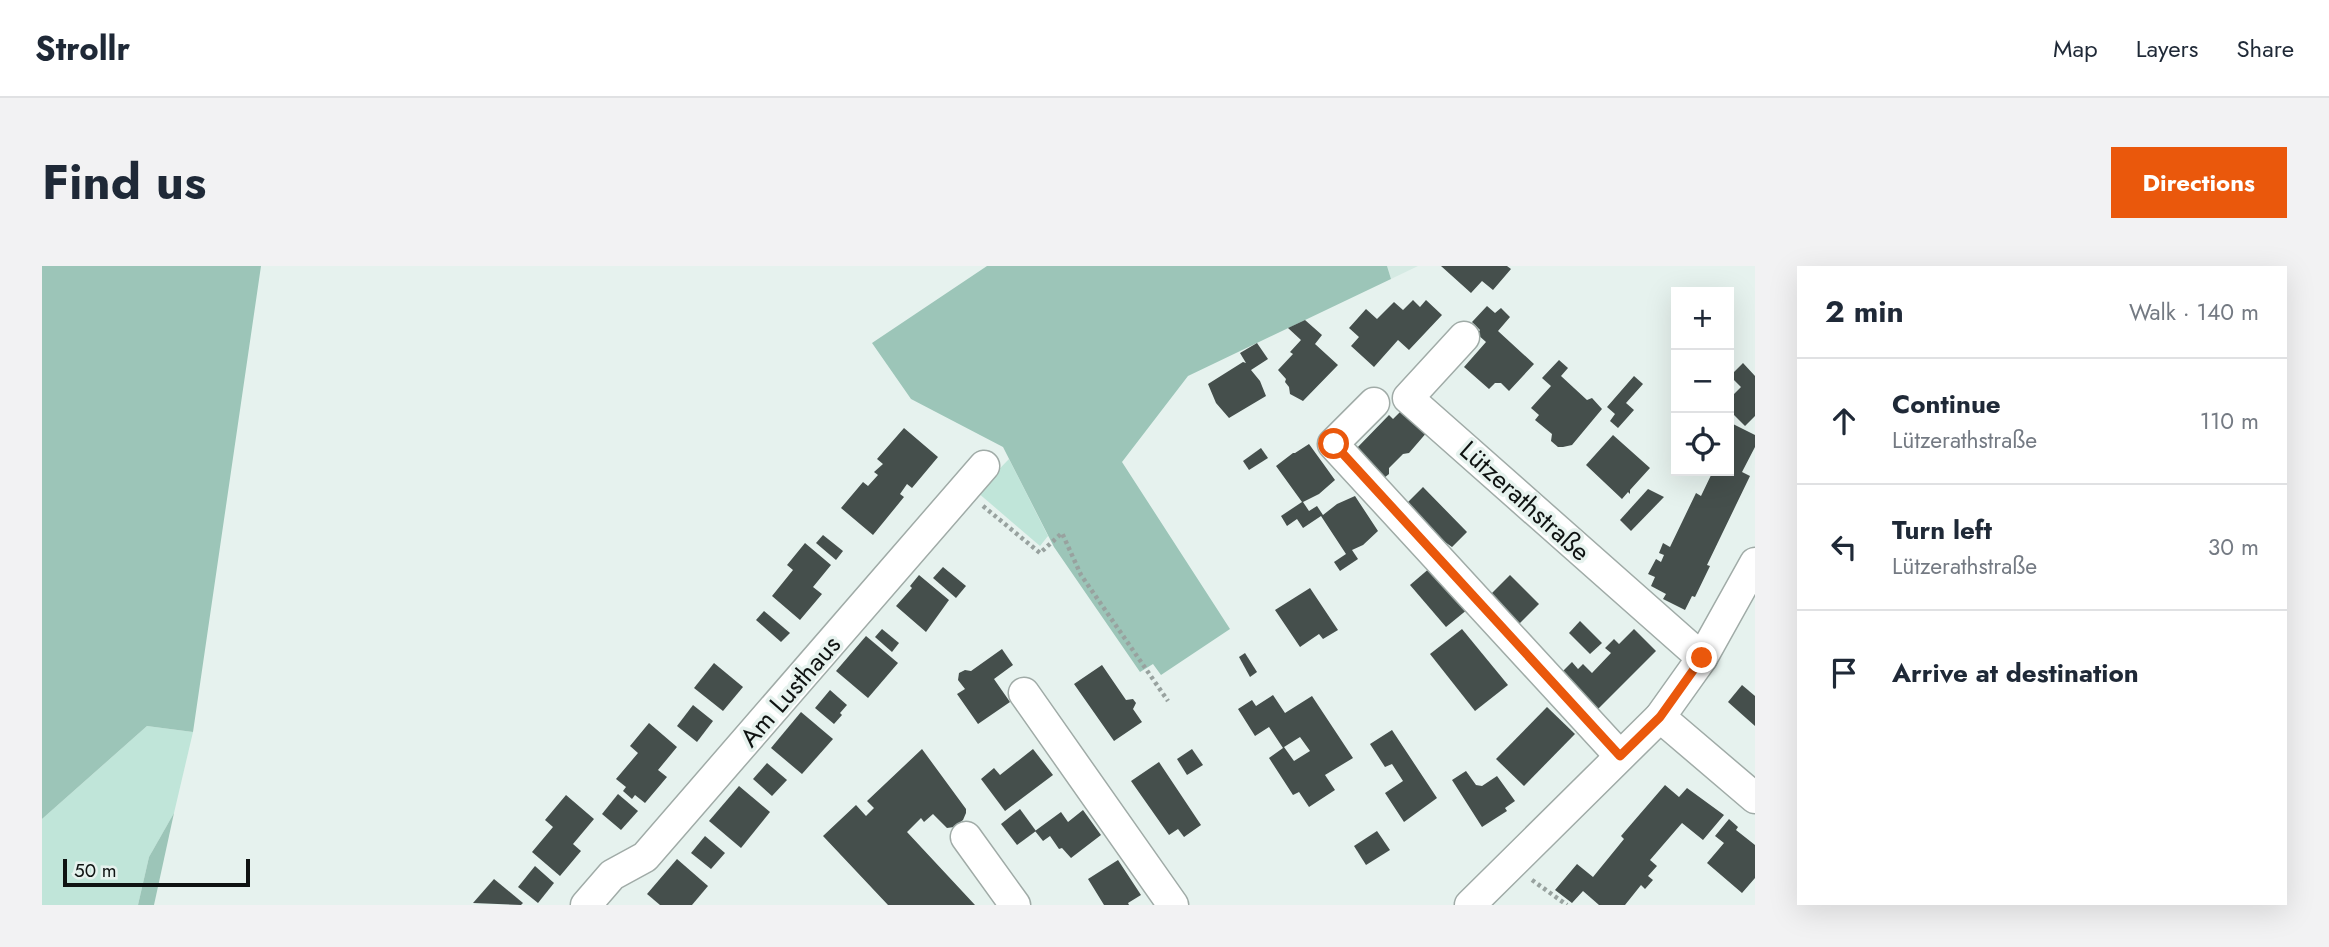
<!DOCTYPE html>
<html lang="en">
<head>
<meta charset="utf-8">
<style>
  :root { --surface:#fff; --page:#f2f2f3; --text:#1f2937; --muted:#747a83; --line:#e0e1e3; --accent:#ea580c }
  body { margin:0; font-family:Jost,sans-serif; background:var(--page); color:var(--text) }
  .controls { position:absolute; right:21px; top:21px; display:grid; overflow:hidden; border-radius:0px; box-shadow:0 7px 28px #0002 }
  .controls button { width:63px; height:63px; display:grid; place-items:center; padding:0; border:0; border-bottom:2px solid var(--line); background:var(--surface); color:var(--text); font:35px sans-serif }
  .scale { position:absolute; left:21px; bottom:18px; width:187px; box-sizing:border-box; padding-left:7px; border:4px solid #0f1312; border-top:0; font-size:19px; line-height:24px; white-space:nowrap; color:#0f1312; -webkit-text-stroke:5px #e6f2ee; paint-order:stroke }
  .stop { position:absolute; width:21px; height:21px; margin:-16px; border:5px solid #ea580c; border-radius:50%; background:#fff }
  .stop.end { background:#ea580c; border-color:#fff; box-shadow:0 2px 7px #0008 }
  .list { margin:0; padding:0; list-style:none }
  h2 { display:flex; justify-content:space-between; align-items:center; height:91px; margin:0; padding:0 28px; font-size:30px }
  h2 small { font-size:23px; font-weight:400; color:var(--muted) }
  .list li { display:grid; grid-template-columns:46px 1fr auto; gap:21px; align-items:center; box-sizing:border-box; height:126px; padding:0 28px; border-top:2px solid var(--line) }
  .list b { display:block; font-size:26px; white-space:nowrap }
  .list p { margin:0; font-size:23px; white-space:nowrap; color:var(--muted) }
  .list em { font-size:23px; font-style:normal; color:var(--muted) }
  .icon { flex:none; width:38px; height:38px; fill:none; stroke:currentColor; stroke-width:2; stroke-linecap:round; stroke-linejoin:round }
  .map { position:relative; flex:none; width:1713px; height:639px; overflow:hidden; border-radius:0px }
  header { display:flex; align-items:center; gap:42px; box-sizing:border-box; height:98px; padding:0 35px; background:var(--surface); border-bottom:2px solid var(--line) }
  header strong { font-size:33px }
  nav { display:flex; gap:38px; margin-inline-start:auto; font-size:24px }
  .intro { display:flex; align-items:center; justify-content:space-between; box-sizing:border-box; height:168px; padding:0 42px }
  h1 { margin:0; font-size:49px }
  .button { padding:18px 32px; border-radius:0px; background:var(--accent); color:#fff; font-size:24px; font-weight:700 }
  main { display:flex; gap:42px; padding:0 42px }
  aside { flex:1; background:var(--surface); border-radius:0px; box-shadow:0 7px 28px #0002 }
  .map>svg:first-child { display:block }
</style>
</head>
<body>
<header>
<strong>Strollr</strong>
<nav><a>Map</a><a>Layers</a><a>Share</a></nav>
</header>
<div class="intro"><h1>Find us</h1><a class="button">Directions</a></div>
<main>
<div class="map">
<svg width="1713" height="639" viewBox="0 0 1713 639">
  <rect width="100%" height="100%" fill="#e6f2ee"/>
  <!-- built -->
  <path fill="#d5eae3" d="M 1345,0 L 1376,0 L 1349,13 Z"/>
  <!-- green -->
  <g fill="#c0e5d9">
    <path d="M 967,193 L 1006,270 L 998,280 L 935,226 Z"/>
    <path d="M 105,460 L 151,466 L 132,547 L 107,591 L 96,639 L 0,639 L 0,553 Z"/>
  </g>
  <!-- forest -->
  <g fill="#9cc5b8">
    <path d="M 0,0 L 219,0 L 151,466 L 105,460 L 0,553 Z"/>
    <path d="M 945,0 L 1345,0 L 1349,13 L 1146,110 L 1080,196 L 1188,363 L 1119,409 L 1111,398 L 1098,406 L 1012,281 L 961,181 L 869,133 L 830,77 Z"/>
    <path d="M 132,547 L 112,639 L 96,639 L 107,591 Z"/>
  </g>
  <!-- building -->
  <g fill="#454f4c" fill-rule="evenodd">
    <path d="M 1399,0 L 1465,0 L 1469,3 L 1451,24 L 1440,15 L 1429,27 Z"/>
    <path d="M 1371,34 L 1378,41 L 1384,34 L 1400,49 L 1367,84 L 1356,74 L 1332,101 L 1309,80 L 1317,71 L 1307,62 L 1324,43 L 1335,53 L 1352,36 L 1361,44 Z"/>
    <path d="M 1445,40 L 1453,47 L 1459,42 L 1468,51 L 1456,65 L 1492,98 L 1467,125 L 1459,117 L 1453,117 L 1447,123 L 1422,101 L 1444,76 L 1435,68 L 1438,64 L 1430,56 Z"/>
    <path d="M 1263,54 L 1280,69 L 1273,78 L 1296,99 L 1261,135 L 1248,128 L 1247,121 L 1243,116 L 1244,113 L 1236,104 L 1251,88 L 1248,86 L 1259,74 L 1246,62 Z"/>
    <path d="M 1215,77 L 1226,93 L 1209,104 L 1218,115 L 1224,130 L 1187,152 L 1174,137 L 1166,118 L 1201,96 L 1204,97 L 1198,87 Z"/>
    <path d="M 1517,94 L 1526,102 L 1519,110 L 1545,134 L 1550,132 L 1560,143 L 1530,179 L 1521,181 L 1516,181 L 1509,175 L 1510,168 L 1493,154 L 1497,149 L 1489,142 L 1509,120 L 1500,112 Z"/>
    <path d="M 1701,97 L 1713,110 L 1713,150 L 1703,160 L 1687,144 L 1690,141 L 1687,137 L 1689,131 L 1699,121 L 1688,110 Z"/>
    <path d="M 1592,110 L 1601,118 L 1584,137 L 1592,144 L 1576,162 L 1568,155 L 1573,148 L 1565,141 Z"/>
    <path d="M 1361,143 L 1386,165 L 1367,187 L 1361,188 L 1347,202 L 1347,208 L 1342,212 L 1313,184 L 1347,149 L 1351,153 Z"/>
    <path d="M 1687,156 L 1713,169 L 1713,181 L 1700,206 L 1708,210 L 1665,299 L 1668,300 L 1653,331 L 1650,330 L 1643,344 L 1621,333 L 1624,328 L 1609,320 L 1613,311 L 1606,308 L 1614,293 L 1619,296 L 1622,289 L 1617,287 L 1621,277 L 1628,281 L 1654,227 L 1659,230 L 1671,205 L 1687,205 Z"/>
    <path d="M 862,162 L 896,191 L 870,222 L 865,218 L 858,228 L 862,231 L 831,269 L 799,242 L 821,216 L 826,220 L 836,209 L 832,206 L 841,198 L 835,193 Z"/>
    <path d="M 1571,169 L 1608,202 L 1588,224 L 1588,228 L 1586,226 L 1580,233 L 1544,199 Z"/>
    <path d="M 1267,178 L 1293,214 L 1277,228 L 1261,236 L 1267,245 L 1275,240 L 1281,249 L 1295,238 L 1313,230 L 1336,265 L 1321,279 L 1310,284 L 1316,293 L 1298,305 L 1292,296 L 1304,288 L 1279,250 L 1261,262 L 1255,253 L 1245,260 L 1239,250 L 1260,236 L 1234,200 L 1251,187 L 1253,187 Z"/>
    <path d="M 1219,182 L 1226,192 L 1207,204 L 1201,195 Z"/>
    <path d="M 1381,221 L 1425,266 L 1410,281 L 1393,269 L 1393,266 L 1366,236 Z"/>
    <path d="M 1606,223 L 1622,231 L 1589,265 L 1578,254 Z"/>
    <path d="M 781,269 L 801,285 L 794,294 L 774,277 Z"/>
    <path d="M 763,277 L 789,299 L 771,321 L 780,328 L 758,354 L 730,330 L 751,304 L 745,299 Z"/>
    <path d="M 901,301 L 924,320 L 914,332 L 891,312 Z"/>
    <path d="M 1389,301 L 1426,343 L 1404,361 L 1368,319 Z"/>
    <path d="M 877,309 L 907,334 L 884,366 L 854,340 L 870,322 L 868,320 Z"/>
    <path d="M 1468,309 L 1497,338 L 1476,359 L 1447,330 Z"/>
    <path d="M 1268,322 L 1296,364 L 1281,373 L 1277,368 L 1258,381 L 1233,344 Z"/>
    <path d="M 722,345 L 748,367 L 739,376 L 714,354 Z"/>
    <path d="M 1538,355 L 1560,377 L 1548,388 L 1527,367 Z"/>
    <path d="M 840,363 L 857,377 L 850,386 L 833,371 Z"/>
    <path d="M 1420,363 L 1466,419 L 1433,445 L 1388,388 Z"/>
    <path d="M 1592,363 L 1614,385 L 1551,448 L 1514,412 L 1530,396 L 1536,403 L 1541,398 L 1550,407 L 1569,387 L 1563,382 L 1572,373 L 1577,378 Z"/>
    <path d="M 824,370 L 856,397 L 826,432 L 794,405 Z"/>
    <path d="M 960,383 L 971,399 L 952,413 L 968,436 L 936,458 L 915,428 L 923,423 L 916,414 L 917,407 L 923,404 L 929,405 Z"/>
    <path d="M 1203,387 L 1215,406 L 1208,411 L 1197,391 Z"/>
    <path d="M 672,397 L 701,421 L 681,445 L 652,422 Z"/>
    <path d="M 1060,399 L 1084,434 L 1091,433 L 1094,437 L 1091,443 L 1100,456 L 1072,475 L 1032,418 Z"/>
    <path d="M 1700,419 L 1713,430 L 1713,460 L 1686,436 Z"/>
    <path d="M 788,424 L 805,439 L 798,447 L 800,449 L 792,458 L 773,442 Z"/>
    <path d="M 1231,429 L 1243,447 L 1270,430 L 1311,492 L 1283,509 L 1293,524 L 1267,541 L 1257,526 L 1251,529 L 1227,492 L 1241,482 L 1227,461 L 1213,470 L 1196,443 L 1210,434 L 1214,440 ZM 1258,471 L 1268,485 L 1252,495 L 1242,481 Z"/>
    <path d="M 651,439 L 671,455 L 655,476 L 635,460 Z"/>
    <path d="M 1505,441 L 1533,468 L 1482,520 L 1454,493 Z"/>
    <path d="M 759,446 L 791,473 L 760,508 L 729,482 Z"/>
    <path d="M 607,457 L 635,481 L 616,504 L 625,511 L 603,537 L 593,529 L 590,533 L 581,525 L 584,521 L 574,513 L 596,487 L 588,480 Z"/>
    <path d="M 1350,464 L 1395,532 L 1362,556 L 1343,527 L 1361,515 L 1350,498 L 1343,501 L 1328,478 Z"/>
    <path d="M 880,483 L 924,543 L 924,547 L 921,554 L 912,561 L 905,562 L 891,548 L 882,556 L 879,552 L 865,566 L 933,639 L 846,639 L 781,570 L 814,539 L 824,550 L 832,542 L 825,535 Z"/>
    <path d="M 991,483 L 1011,509 L 963,545 L 939,513 L 952,502 L 958,509 Z"/>
    <path d="M 1150,483 L 1161,499 L 1145,509 L 1135,493 Z"/>
    <path d="M 1117,496 L 1159,559 L 1142,571 L 1136,563 L 1127,569 L 1089,515 Z"/>
    <path d="M 725,497 L 745,514 L 730,530 L 711,513 Z"/>
    <path d="M 1424,505 L 1434,519 L 1440,520 L 1455,510 L 1473,535 L 1463,542 L 1465,545 L 1440,561 L 1410,514 Z"/>
    <path d="M 1623,519 L 1637,531 L 1645,522 L 1682,549 L 1661,574 L 1640,557 L 1608,594 L 1615,600 L 1606,610 L 1611,614 L 1603,623 L 1599,619 L 1583,639 L 1557,639 L 1541,625 L 1530,637 L 1513,624 L 1535,598 L 1551,611 L 1582,573 L 1579,570 Z"/>
    <path d="M 697,520 L 728,546 L 699,582 L 667,555 Z"/>
    <path d="M 576,528 L 596,545 L 579,564 L 560,548 Z"/>
    <path d="M 524,529 L 552,553 L 531,578 L 539,585 L 518,610 L 490,586 L 511,561 L 503,554 Z"/>
    <path d="M 978,543 L 994,565 L 975,579 L 959,558 Z"/>
    <path d="M 1041,544 L 1059,569 L 1029,592 L 1020,582 L 1017,583 L 1008,570 L 1001,575 L 993,565 L 1019,546 L 1026,556 Z"/>
    <path d="M 1687,553 L 1696,561 L 1694,564 L 1713,579 L 1713,612 L 1700,627 L 1665,597 L 1682,577 L 1673,570 Z"/>
    <path d="M 1335,565 L 1348,584 L 1324,599 L 1312,580 Z"/>
    <path d="M 663,570 L 683,587 L 669,603 L 649,587 Z"/>
    <path d="M 635,593 L 666,620 L 650,639 L 618,639 L 605,628 Z"/>
    <path d="M 1076,594 L 1099,629 L 1086,637 L 1087,639 L 1062,639 L 1046,613 Z"/>
    <path d="M 493,600 L 512,617 L 496,637 L 476,621 Z"/>
    <path d="M 452,613 L 481,637 L 479,639 L 431,637 Z"/>
  </g>
  <g fill="none" stroke-linecap="round" stroke-linejoin="round">
    <defs>
      <g id="minor">
        <path d="M 1422,71 L 1366,132 L 1660,392"/>
        <path d="M 1332,137 L 1291,178 L 1578,490"/>
        <path d="M 982,427 L 1131,639"/>
        <path d="M 1618,451 L 1713,532"/>
        <path d="M 924,571 L 973,639"/>
        <path d="M 544,639 L 570,609 L 603,591 L 942,200"/>
        <path d="M 1428,639 L 1618,451 L 1660,392 L 1713,297"/>
      </g>
    </defs>
    <!-- minor casing -->
    <use href="#minor" stroke="#a0aba7" stroke-width="33"/>
    <!-- path -->
    <g stroke="#98a29f" stroke-width="4.5" stroke-dasharray="3.5 3.5" stroke-linecap="butt">
      <path d="M 941,240 L 998,287 L 1020,267 L 1039,309 L 1126,435"/>
      <path d="M 1490,614 L 1525,639"/>
    </g>
    <!-- minor -->
    <use href="#minor" stroke="#fff" stroke-width="30"/>
  </g>
  <g fill="none" stroke-linecap="round" stroke-linejoin="round">
    <!-- route -->
    <path stroke="#ea580c" stroke-width="9" d="M 1292,178 L 1578,490 L 1618,451 L 1660,392"/>
  </g>
  <g text-anchor="middle" dominant-baseline="central" stroke-width="7" stroke-linejoin="round" paint-order="stroke">
    <!-- street labels -->
    <g font-size="26" fill="#0f1312" stroke="#e6f2ee">
      <text transform="translate(1483 235) rotate(42)">Lützerathstraße</text>
      <text transform="translate(748 425) rotate(-49)">Am Lusthaus</text>
    </g>
  </g>
</svg>
<div class="controls">
<button>+</button>
<button>−</button>
<button><svg class="icon" aria-label="locate" viewBox="0 0 24 24"><circle cx="12" cy="12" r="6"/><path d="M12 2v4M12 18v4M2 12h4M18 12h4"/></svg></button>
</div>
<div class="scale">50 m</div>
<div class="stop" style="left:1292px;top:178px"></div>
<div class="stop end" style="left:1660px;top:392px"></div>
</div>
<aside>
<h2>2 min<small>Walk · 140 m</small></h2>
<ul class="list">
<li><svg class="icon" aria-label="ahead" viewBox="0 0 24 24"><path d="M12 20V5M6 11l6-6 6 6"/></svg><div><b>Continue</b><p>Lützerathstraße</p></div><em>110 m</em></li>
<li><svg class="icon" aria-label="left" viewBox="0 0 24 24"><path d="M17 20v-9H6M10 6l-5 5 5 5"/></svg><div><b>Turn left</b><p>Lützerathstraße</p></div><em>30 m</em></li>
<li><svg class="icon" aria-label="arrive" viewBox="0 0 24 24"><path d="M6 21V4h12l-3 4 3 4H6"/></svg><div><b>Arrive at destination</b></div></li>
</ul>
</aside>
</main>
</body>
</html>
